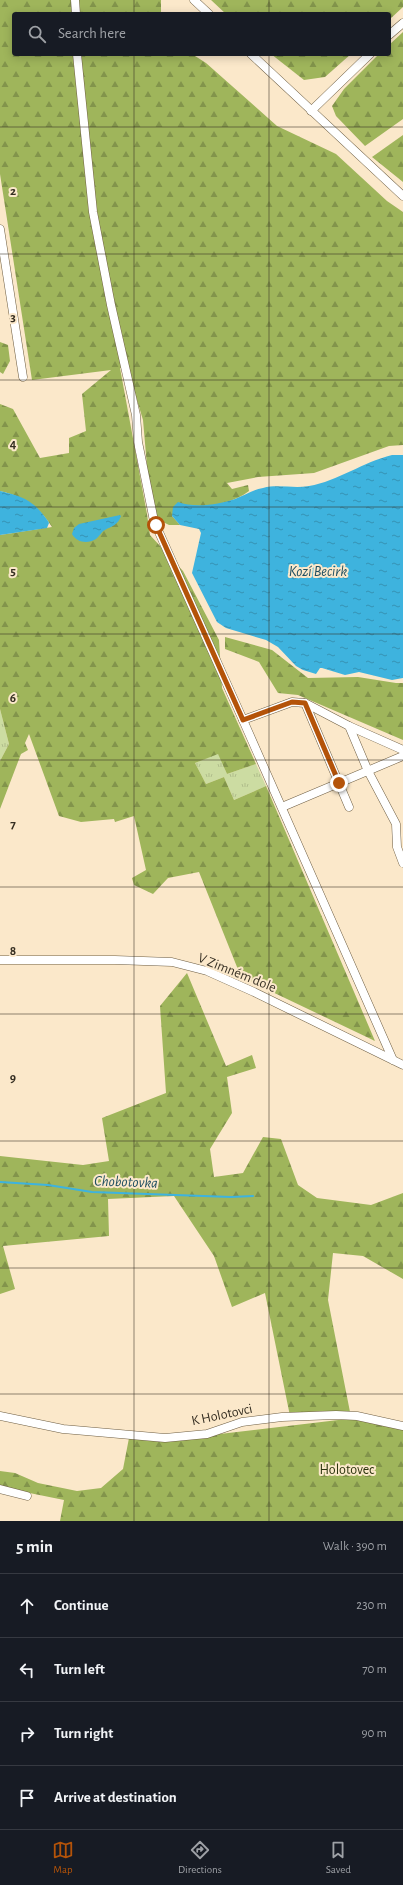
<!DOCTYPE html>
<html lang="en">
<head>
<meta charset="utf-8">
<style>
  :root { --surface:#171b24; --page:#242831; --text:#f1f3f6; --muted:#9ea1a6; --line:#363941; --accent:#b45309 }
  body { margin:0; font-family:"Alegreya Sans",sans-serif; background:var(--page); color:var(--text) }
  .stop { position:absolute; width:12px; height:12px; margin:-9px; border:3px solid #b45309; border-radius:50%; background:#fff }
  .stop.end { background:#b45309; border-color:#fff; box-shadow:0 1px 4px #0008 }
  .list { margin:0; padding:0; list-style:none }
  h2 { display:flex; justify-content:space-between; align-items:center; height:52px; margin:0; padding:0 16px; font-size:17px }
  h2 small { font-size:13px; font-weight:400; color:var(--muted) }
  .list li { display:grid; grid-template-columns:26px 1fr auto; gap:12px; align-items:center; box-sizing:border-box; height:64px; padding:0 16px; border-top:1px solid var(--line) }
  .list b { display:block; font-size:15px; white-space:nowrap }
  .list em { font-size:13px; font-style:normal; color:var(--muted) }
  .icon { flex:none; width:22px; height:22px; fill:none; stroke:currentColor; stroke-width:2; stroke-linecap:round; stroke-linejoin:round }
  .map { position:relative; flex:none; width:403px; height:1521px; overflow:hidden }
  .search { position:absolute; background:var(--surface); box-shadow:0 2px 10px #0003; left:12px; right:12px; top:12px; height:44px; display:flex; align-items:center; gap:10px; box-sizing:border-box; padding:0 14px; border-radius:4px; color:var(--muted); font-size:15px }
  .sheet { height:308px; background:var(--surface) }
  nav { display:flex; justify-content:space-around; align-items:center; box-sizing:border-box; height:56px; border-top:1px solid var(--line); background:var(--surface); font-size:11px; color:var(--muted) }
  nav a { display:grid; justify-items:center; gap:2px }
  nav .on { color:var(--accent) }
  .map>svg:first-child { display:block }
</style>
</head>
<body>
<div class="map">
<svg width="403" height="1521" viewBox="0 0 403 1521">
  <defs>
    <pattern id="grass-tufts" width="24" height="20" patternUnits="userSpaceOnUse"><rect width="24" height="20" fill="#ccdca2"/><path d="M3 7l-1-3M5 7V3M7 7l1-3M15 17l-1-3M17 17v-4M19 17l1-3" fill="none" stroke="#b0bd8b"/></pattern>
    <pattern id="forest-firs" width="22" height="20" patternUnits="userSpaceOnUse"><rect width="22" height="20" fill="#9fb55b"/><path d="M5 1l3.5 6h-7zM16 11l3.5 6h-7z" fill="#82944b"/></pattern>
    <pattern id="water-ripples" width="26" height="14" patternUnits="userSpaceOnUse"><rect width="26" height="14" fill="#3eb3de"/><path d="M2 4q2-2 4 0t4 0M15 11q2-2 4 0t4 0" fill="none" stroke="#3592b4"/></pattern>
  </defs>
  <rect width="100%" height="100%" fill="#fbe8ca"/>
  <!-- grass -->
  <g fill="url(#grass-tufts)">
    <path d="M 0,709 L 9,744 L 0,761 Z"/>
    <path d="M 218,753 L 227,774 L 256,764 L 266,786 L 234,800 L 224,777 L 206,784 L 195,763 Z"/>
  </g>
  <!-- forest -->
  <g fill="url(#forest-firs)">
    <path d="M 0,0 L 161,0 L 161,14 L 14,14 L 14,54 L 192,54 L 206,63 L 277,126 L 336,154 L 387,201 L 403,212 L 403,445 L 389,446 L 314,473 L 258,477 L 227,483 L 232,489 L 248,485 L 249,491 C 231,505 198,510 178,503 L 172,516 L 180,525 L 169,525 L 155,518 L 148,478 L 143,420 L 127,367 L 120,368 L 147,514 L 150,535 L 183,571 L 219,640 L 222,688 L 256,764 L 227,774 L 218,754 L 195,763 L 206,784 L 224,777 L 234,800 L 266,786 L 375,1041 L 241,977 L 199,872 L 168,878 L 153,894 L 134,885 L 132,878 L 146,870 L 134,816 L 115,822 L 114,819 L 81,822 L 59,816 L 29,734 L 25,743 L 28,750 L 21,754 L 0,809 L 0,761 L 9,744 L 0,709 L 0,535 L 52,527 C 39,506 24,497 0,491 L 0,404 L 13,409 L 40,458 L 69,453 L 69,438 L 86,431 L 82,394 L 111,370 L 32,380 L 0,174 Z"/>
    <path d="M 211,0 L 403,0 L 403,7 L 389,20 L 389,14 L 226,14 Z"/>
    <path d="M 403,32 L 403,119 L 365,146 L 336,116 L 332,106 L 344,89 L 379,54 L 389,54 L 389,45 Z"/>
    <path d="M 271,54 L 351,54 L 325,77 L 304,80 Z"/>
    <path d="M 403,135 L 403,182 L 372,157 Z"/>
    <path d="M 0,342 L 8,345 L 10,361 L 3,374 L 0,372 Z"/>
    <path d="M 225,637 L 272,650 L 308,678 L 358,677 L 396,683 L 403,683 L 403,740 L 298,695 L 278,693 L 259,662 L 225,649 Z"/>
    <path d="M 187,973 L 226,1066 L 252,1055 L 256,1068 L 227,1077 L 232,1113 L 210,1149 L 214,1177 L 243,1173 L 263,1137 L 281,1139 L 298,1185 L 317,1198 L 371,1205 L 403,1193 L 403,1279 L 363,1256 L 333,1253 L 328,1300 L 350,1412 L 290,1416 L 265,1293 L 232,1307 L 214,1256 L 174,1196 L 108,1199 L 109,1236 L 3,1246 L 15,1289 L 0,1294 L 0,1156 L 83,1165 L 109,1161 L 102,1118 L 166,1093 L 160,1006 Z"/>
    <path d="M 355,1418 L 403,1428 L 403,1521 L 60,1521 L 64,1500 L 0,1487 L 0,1471 L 15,1473 L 38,1483 L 77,1491 L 101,1488 L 123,1469 L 129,1438 L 160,1441 Z"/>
  </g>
  <!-- water -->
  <g fill="url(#water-ripples)">
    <path d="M 392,455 L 403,455 L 403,678 L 392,680 L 359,672 L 345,675 L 322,668 L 320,668 L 316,674 L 303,670 L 296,666 L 278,647 L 266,640 L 226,628 L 217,622 L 192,573 L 201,533 L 199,529 L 180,525 L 172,516 L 173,507 L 178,502 C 194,508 218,505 235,499 C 244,496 252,490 263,488 C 278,484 294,489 309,486 C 338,481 363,462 392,455 Z"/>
    <path d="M 0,491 C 24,497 33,500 48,521 L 49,523 L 47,528 L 0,535 Z"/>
    <path d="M 120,515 L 121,516 C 118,525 112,526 105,530 C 101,532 100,536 96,539 C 88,544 77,543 72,534 L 74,528 L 79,524 Z"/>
  </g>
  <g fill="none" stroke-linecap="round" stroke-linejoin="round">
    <!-- stream -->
    <path stroke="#3eb3de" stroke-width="2" d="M 0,1182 L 48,1185 L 92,1192 L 231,1197 L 253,1196"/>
    <defs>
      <g id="minor">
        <path d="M 75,0 L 76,14"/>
        <path d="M 194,0 L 209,14"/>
        <path d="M 389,35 L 403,23"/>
        <path d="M 77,54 L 93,212 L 111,305 L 136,415 L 138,442 L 154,521 L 243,720 L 393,1060"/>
        <path d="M 251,54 L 403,196"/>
        <path d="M 311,111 L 370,54"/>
        <path d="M 0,229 L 23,377"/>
        <path d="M 305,703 L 349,807"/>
        <path d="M 243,720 L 292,702 L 305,703 L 349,726 L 368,771 L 396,824 L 397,847 L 403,863"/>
        <path d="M 349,726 L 403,750"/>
        <path d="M 282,807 L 403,756"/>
        <path d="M 0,960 L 115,960 L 172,962 L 207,971 L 254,992 L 403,1065"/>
        <path d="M 0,1416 L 63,1429 L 165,1438 L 207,1434 L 242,1422 L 282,1417 L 336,1415 L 357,1416 L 403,1426"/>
        <path d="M 0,1489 L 27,1496"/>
      </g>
    </defs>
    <!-- minor casing -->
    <use href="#minor" stroke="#6e5e43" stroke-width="9"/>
    <!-- minor -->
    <use href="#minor" stroke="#fff" stroke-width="8"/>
  </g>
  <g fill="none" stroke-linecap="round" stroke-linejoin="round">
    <!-- route -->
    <path stroke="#b45309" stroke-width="5" d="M 156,525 L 243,720 L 292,702 L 305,703 L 339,783"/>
  </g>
  <!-- grid -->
  <path fill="none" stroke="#352e22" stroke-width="1" stroke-opacity="0.55" d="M 134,0 L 134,14M 269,0 L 269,14M 134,54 L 134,1521M 269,54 L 269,1521M 0,127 L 403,127M 0,254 L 403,254M 0,380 L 403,380M 0,507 L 403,507M 0,634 L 403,634M 0,760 L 403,760M 0,887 L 403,887M 0,1014 L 403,1014M 0,1141 L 403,1141M 0,1268 L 403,1268M 0,1394 L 403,1394"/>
  <g text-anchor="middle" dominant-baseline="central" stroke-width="4" stroke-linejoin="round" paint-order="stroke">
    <!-- street labels -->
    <g font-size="14" fill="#352e22" stroke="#fbe8ca">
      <text transform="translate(237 973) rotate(22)">V Zimném dole</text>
      <text transform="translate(222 1415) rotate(-12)">K Holotovci</text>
    </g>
    <!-- park labels -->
    <g font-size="14" fill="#2b340d" stroke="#fbe8ca">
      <text x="347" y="1470">Holotovec</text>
    </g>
    <!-- water labels -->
    <g font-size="15" font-style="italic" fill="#215063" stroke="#fbe8ca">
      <text x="318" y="571">Kozí Becirk</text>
      <text transform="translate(126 1182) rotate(2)">Chobotovka</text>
    </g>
  </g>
  <g font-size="13" text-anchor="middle" font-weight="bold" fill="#352e22" stroke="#fbe8ca" stroke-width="4" stroke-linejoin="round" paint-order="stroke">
    <text x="13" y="195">2</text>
    <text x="13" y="321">3</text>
    <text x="13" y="448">4</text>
    <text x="13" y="575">5</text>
    <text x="13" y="702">6</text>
    <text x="13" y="828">7</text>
    <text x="13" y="955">8</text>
    <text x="13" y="1082">9</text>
  </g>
</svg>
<div class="stop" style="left:156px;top:525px"></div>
<div class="stop end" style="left:339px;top:783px"></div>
<div class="search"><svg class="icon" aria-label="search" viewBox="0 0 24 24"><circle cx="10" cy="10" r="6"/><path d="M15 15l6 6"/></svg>Search here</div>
</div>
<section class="sheet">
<h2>5 min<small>Walk · 390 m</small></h2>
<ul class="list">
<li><svg class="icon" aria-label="ahead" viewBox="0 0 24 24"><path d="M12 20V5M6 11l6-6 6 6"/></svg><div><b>Continue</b></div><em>230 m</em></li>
<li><svg class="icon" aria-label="left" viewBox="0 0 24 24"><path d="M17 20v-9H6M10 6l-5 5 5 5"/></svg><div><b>Turn left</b></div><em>70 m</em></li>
<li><svg class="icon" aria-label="right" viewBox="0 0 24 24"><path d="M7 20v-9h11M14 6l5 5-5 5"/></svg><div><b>Turn right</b></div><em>90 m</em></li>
<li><svg class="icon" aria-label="arrive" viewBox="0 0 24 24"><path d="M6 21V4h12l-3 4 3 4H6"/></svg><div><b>Arrive at destination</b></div></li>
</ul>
</section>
<nav>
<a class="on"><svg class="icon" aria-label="map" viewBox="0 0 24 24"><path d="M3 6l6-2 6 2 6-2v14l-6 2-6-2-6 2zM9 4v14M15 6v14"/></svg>Map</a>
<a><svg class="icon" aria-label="directions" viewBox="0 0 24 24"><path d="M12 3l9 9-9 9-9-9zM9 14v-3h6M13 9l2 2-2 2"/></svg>Directions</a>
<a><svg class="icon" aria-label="saved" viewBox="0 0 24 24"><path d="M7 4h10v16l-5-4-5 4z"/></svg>Saved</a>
</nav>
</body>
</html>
